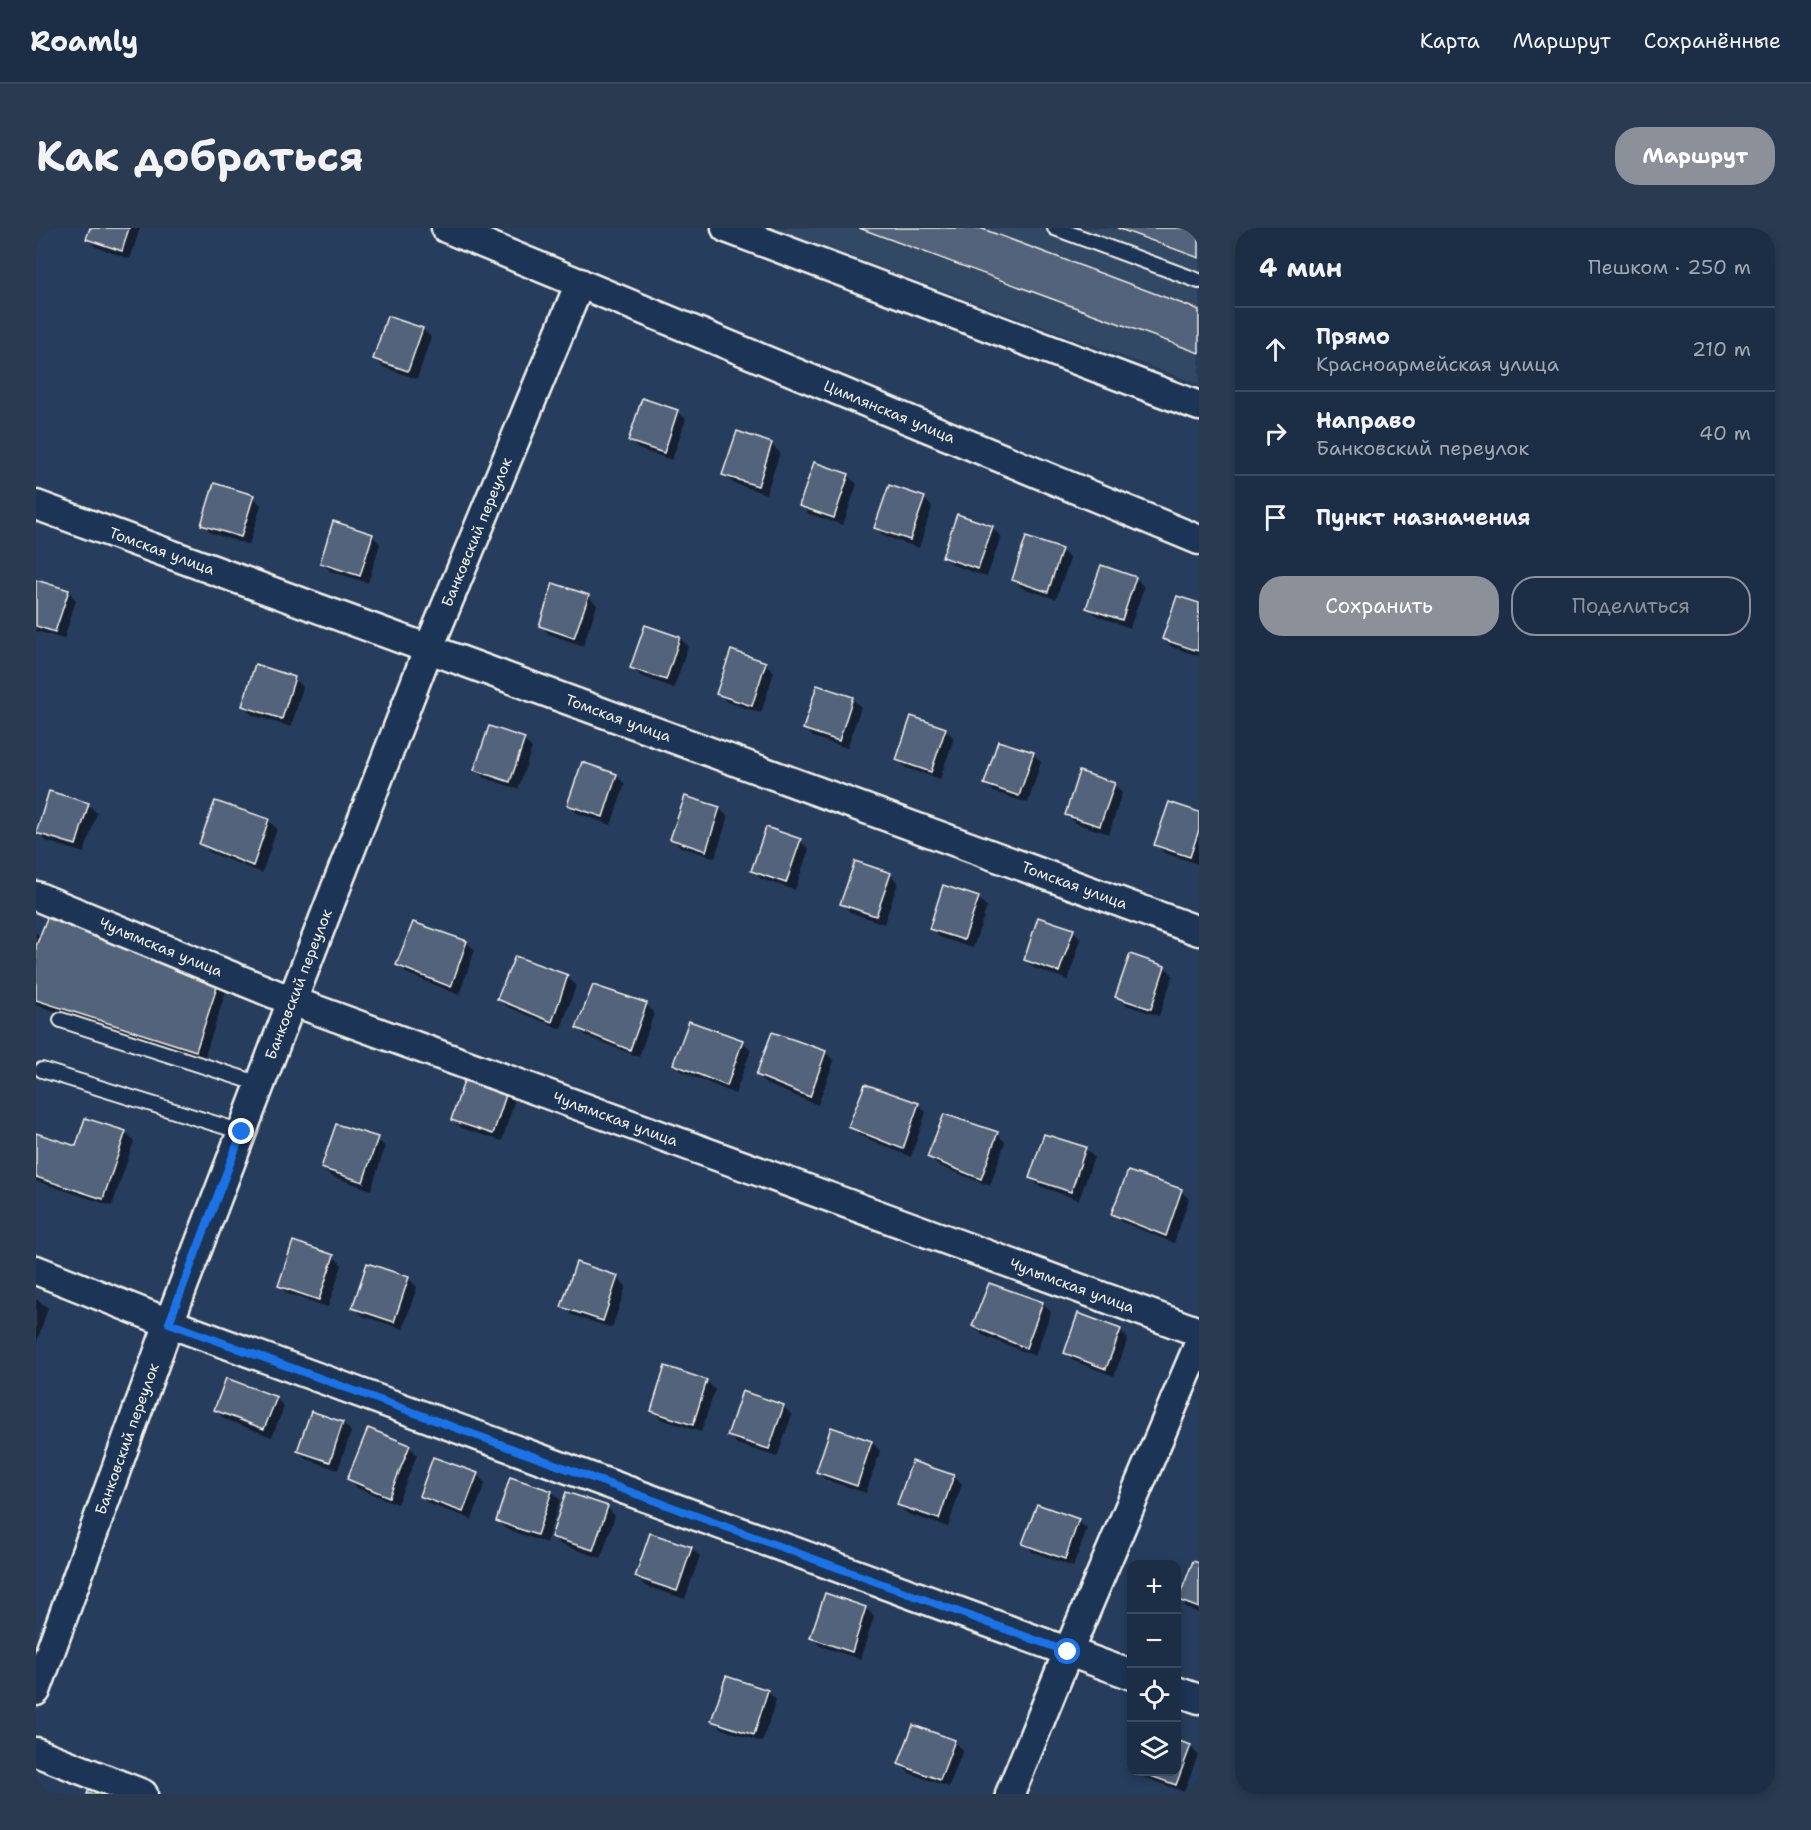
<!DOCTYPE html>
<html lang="ru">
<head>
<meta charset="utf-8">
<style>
  :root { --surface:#1c2e46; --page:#293a51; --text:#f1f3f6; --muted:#a0a8b3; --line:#3a4a5f; --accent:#8c9099 }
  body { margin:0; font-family:"Shantell Sans",sans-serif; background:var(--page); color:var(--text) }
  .controls { position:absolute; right:18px; bottom:18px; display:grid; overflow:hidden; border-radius:12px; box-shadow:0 3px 9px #0003 }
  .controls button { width:54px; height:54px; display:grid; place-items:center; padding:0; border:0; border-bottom:2px solid var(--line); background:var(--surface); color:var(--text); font:30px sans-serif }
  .stop { position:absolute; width:18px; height:18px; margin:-14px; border:4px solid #1a73e8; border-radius:50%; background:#fff }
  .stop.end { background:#1a73e8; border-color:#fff; box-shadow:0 2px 6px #0008 }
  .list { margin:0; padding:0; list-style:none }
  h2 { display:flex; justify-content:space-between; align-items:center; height:78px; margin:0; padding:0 24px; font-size:26px }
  h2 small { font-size:20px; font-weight:400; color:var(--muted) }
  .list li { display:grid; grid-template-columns:39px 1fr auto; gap:18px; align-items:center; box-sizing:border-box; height:84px; padding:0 24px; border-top:2px solid var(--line) }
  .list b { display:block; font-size:22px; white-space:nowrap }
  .list p { margin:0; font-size:20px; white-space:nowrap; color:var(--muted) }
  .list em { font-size:20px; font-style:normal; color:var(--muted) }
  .actions { display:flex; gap:12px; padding:18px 24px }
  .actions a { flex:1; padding:14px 0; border:2px solid var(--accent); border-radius:24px; text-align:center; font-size:21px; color:var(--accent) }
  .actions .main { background:var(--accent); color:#fff }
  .icon { flex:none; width:33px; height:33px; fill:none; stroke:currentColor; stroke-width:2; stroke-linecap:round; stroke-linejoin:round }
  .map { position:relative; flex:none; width:1163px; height:1566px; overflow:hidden; border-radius:24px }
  header { display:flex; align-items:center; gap:36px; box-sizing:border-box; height:84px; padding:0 30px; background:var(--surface); border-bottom:2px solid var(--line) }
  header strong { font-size:28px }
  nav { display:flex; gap:33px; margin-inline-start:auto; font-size:21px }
  .intro { display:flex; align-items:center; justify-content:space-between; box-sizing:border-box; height:144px; padding:0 36px }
  h1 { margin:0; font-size:42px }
  .button { padding:15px 27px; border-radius:24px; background:var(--accent); color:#fff; font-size:21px; font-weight:700 }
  main { display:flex; gap:36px; padding:0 36px }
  aside { flex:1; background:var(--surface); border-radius:24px; box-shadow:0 3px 9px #0003 }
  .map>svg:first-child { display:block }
</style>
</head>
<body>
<header>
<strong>Roamly</strong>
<nav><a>Карта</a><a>Маршрут</a><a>Сохранённые</a></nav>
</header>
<div class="intro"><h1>Как добраться</h1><a class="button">Маршрут</a></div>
<main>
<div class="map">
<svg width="1163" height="1566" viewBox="0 0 1163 1566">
  <rect width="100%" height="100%" fill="#263d5d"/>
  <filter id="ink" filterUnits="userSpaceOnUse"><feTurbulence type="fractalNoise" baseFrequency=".0167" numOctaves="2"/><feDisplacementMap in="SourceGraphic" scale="12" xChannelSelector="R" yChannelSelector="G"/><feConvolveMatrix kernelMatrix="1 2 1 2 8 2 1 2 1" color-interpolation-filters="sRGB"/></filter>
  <g filter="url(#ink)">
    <!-- built -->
    <path fill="#334966" d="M 737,0 L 1163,0 L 1163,156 Z"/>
    <!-- shadow -->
    <g fill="#0007">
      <path d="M 55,0 L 104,0 L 94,31 L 60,19 L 51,11 Z"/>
      <path d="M 819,0 L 939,0 L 1163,83 L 1163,126 Z"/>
      <path d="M 1077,0 L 1163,0 L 1163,31 Z"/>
      <path d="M 386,101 L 395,109 L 381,151 L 347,139 L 339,131 Z"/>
      <path d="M 641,183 L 650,191 L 636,232 L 602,221 L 594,213 Z"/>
      <path d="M 702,205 L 736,217 L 744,225 L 730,266 L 697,255 L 688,246 Z"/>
      <path d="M 812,248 L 821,256 L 807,297 L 773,286 L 765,277 Z"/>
      <path d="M 217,269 L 225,277 L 213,317 L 175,305 L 167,296 Z"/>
      <path d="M 888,270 L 896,279 L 883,320 L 848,308 L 840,300 Z"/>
      <path d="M 956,300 L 965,308 L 951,349 L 917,337 L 908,329 Z"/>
      <path d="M 336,307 L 344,316 L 332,355 L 294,343 L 286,335 Z"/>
      <path d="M 1025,322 L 1034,331 L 1020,371 L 986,360 L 978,352 Z"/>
      <path d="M 1066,339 L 1100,350 L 1108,359 L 1094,400 L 1061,388 L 1052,380 Z"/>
      <path d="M 0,353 L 32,363 L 40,372 L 28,411 L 0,403 Z"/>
      <path d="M 552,368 L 561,377 L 547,418 L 513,406 L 505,398 Z"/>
      <path d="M 1142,370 L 1163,377 L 1163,428 L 1136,419 L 1128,411 Z"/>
      <path d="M 644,410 L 652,418 L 638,460 L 605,448 L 596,439 Z"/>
      <path d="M 696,424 L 730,436 L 738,444 L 725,485 L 691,474 L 682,465 Z"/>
      <path d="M 220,438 L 259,451 L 267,459 L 255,499 L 216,487 L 208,478 Z"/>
      <path d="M 816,471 L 825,479 L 811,520 L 777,509 L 768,500 Z"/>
      <path d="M 909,502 L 918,510 L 904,551 L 870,540 L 862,531 Z"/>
      <path d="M 488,512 L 496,520 L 482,561 L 449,550 L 440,541 Z"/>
      <path d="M 997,526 L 1005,534 L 992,575 L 958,564 L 949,555 Z"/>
      <path d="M 580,547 L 589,556 L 575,597 L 541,585 L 533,577 Z"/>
      <path d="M 1078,556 L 1086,565 L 1073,606 L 1039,595 L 1030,586 Z"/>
      <path d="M 650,569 L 684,581 L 692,589 L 679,630 L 645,619 L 636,611 Z"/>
      <path d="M 52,576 L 61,585 L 48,625 L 10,613 L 2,604 Z"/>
      <path d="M 1163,585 L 1162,636 L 1129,625 L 1120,617 Z"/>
      <path d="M 232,592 L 241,601 L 226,645 L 173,624 L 165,615 Z"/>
      <path d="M 764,613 L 773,621 L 759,662 L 725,651 L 717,642 Z"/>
      <path d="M 854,646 L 862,655 L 848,696 L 814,684 L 806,676 Z"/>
      <path d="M 942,670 L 951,679 L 937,720 L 903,709 L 895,700 Z"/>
      <path d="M 1037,702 L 1045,711 L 1032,752 L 998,740 L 989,732 Z"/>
      <path d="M 0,704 L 5,709 L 182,754 L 190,763 L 168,831 L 0,777 Z"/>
      <path d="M 430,714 L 439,722 L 423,767 L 370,745 L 362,736 Z"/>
      <path d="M 1129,739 L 1137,747 L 1123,788 L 1090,777 L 1081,768 Z"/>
      <path d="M 531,749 L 540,757 L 525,801 L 472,779 L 463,771 Z"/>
      <path d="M 610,776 L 618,785 L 603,829 L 550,808 L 542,799 Z"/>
      <path d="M 706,813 L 715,822 L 699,866 L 647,844 L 638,836 Z"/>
      <path d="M 789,824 L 798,833 L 782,877 L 730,856 L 721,847 Z"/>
      <path d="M 471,862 L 479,871 L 466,913 L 425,900 L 417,891 Z"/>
      <path d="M 882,876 L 890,884 L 875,929 L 823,907 L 814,899 Z"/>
      <path d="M 89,904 L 98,913 L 76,978 L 0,953 L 0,906 L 41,920 Z"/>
      <path d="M 961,906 L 969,914 L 954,958 L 901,937 L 893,928 Z"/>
      <path d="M 341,911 L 349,919 L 335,962 L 295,948 L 286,940 Z"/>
      <path d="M 1049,921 L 1058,929 L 1043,972 L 1003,958 L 995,950 Z"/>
      <path d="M 1145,963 L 1153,971 L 1138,1015 L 1086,994 L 1077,985 Z"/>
      <path d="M 258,1015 L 298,1029 L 306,1037 L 292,1079 L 252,1066 L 243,1058 Z"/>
      <path d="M 581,1049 L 590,1058 L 576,1100 L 536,1087 L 527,1078 Z"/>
      <path d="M 372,1050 L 381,1059 L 367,1101 L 327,1088 L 318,1079 Z"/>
      <path d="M 0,1071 L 12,1080 L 0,1117 Z"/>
      <path d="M 1006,1075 L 1015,1084 L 999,1128 L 946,1107 L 938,1098 Z"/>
      <path d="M 1084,1102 L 1092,1111 L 1078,1148 L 1038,1133 L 1029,1125 Z"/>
      <path d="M 671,1153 L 679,1162 L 665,1204 L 625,1191 L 617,1183 Z"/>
      <path d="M 240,1170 L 248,1179 L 236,1209 L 188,1191 L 180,1182 Z"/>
      <path d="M 747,1178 L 756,1187 L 741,1229 L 701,1216 L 693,1207 Z"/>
      <path d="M 307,1195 L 315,1204 L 302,1242 L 271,1231 L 262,1223 Z"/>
      <path d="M 795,1201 L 836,1214 L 844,1223 L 830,1265 L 790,1252 L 781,1243 Z"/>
      <path d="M 373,1218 L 381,1227 L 361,1276 L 321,1260 L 313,1251 Z"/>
      <path d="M 441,1247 L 449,1255 L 436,1291 L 393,1276 L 385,1267 Z"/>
      <path d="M 917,1248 L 926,1256 L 912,1299 L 872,1286 L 863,1277 Z"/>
      <path d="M 516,1264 L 524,1272 L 510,1315 L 470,1301 L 461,1293 Z"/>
      <path d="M 1002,1278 L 1042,1293 L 1051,1301 L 1037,1339 L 997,1324 L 988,1315 Z"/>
      <path d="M 571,1279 L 579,1288 L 565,1330 L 525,1317 L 516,1308 Z"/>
      <path d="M 655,1320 L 664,1328 L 649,1371 L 609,1358 L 601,1349 Z"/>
      <path d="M 1163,1337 L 1163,1385 L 1152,1381 L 1144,1372 Z"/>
      <path d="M 790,1367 L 830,1380 L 838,1389 L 824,1431 L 784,1418 L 775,1409 Z"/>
      <path d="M 732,1463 L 740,1472 L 726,1514 L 686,1501 L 677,1492 Z"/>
      <path d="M 918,1514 L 927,1522 L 913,1559 L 873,1545 L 864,1536 Z"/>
      <path d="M 1154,1518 L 1162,1527 L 1148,1564 L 1108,1549 L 1102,1544 L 1140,1544 Z"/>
    </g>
    <!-- building -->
    <g fill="#52647b" stroke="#f4f1e8" stroke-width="1.5">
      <path d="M 54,0 L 93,0 L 86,23 L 50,11 Z"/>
      <path d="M 823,0 L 944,0 L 1163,82 L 1163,125 Z"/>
      <path d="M 1081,0 L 1163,0 L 1163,30 Z"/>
      <path d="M 351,88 L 387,100 L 372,143 L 337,131 Z"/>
      <path d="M 606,170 L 642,182 L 628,225 L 592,213 Z"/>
      <path d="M 701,203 L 736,215 L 722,258 L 686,247 Z"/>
      <path d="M 778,234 L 813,246 L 798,290 L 763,278 Z"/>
      <path d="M 178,255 L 218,267 L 205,309 L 165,297 Z"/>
      <path d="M 853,257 L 889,269 L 874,312 L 838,300 Z"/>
      <path d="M 921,286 L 957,298 L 942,341 L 906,329 Z"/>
      <path d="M 297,293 L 337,306 L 324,348 L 284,335 Z"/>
      <path d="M 990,309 L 1026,321 L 1012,364 L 976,352 Z"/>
      <path d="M 1065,337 L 1100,349 L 1086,392 L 1050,380 Z"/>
      <path d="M 0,352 L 33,362 L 19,404 L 0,398 Z"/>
      <path d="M 517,355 L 553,367 L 538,410 L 503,398 Z"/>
      <path d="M 1141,368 L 1163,375 L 1162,423 L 1126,411 Z"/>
      <path d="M 609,397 L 644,409 L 630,452 L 594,440 Z"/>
      <path d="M 695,422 L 730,434 L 716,478 L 680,466 Z"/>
      <path d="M 219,436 L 259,449 L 246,491 L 206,478 Z"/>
      <path d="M 781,457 L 817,469 L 803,513 L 767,501 Z"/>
      <path d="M 875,488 L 910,500 L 895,544 L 860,532 Z"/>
      <path d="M 453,498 L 489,510 L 474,554 L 438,542 Z"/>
      <path d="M 962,513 L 998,524 L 983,568 L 948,556 Z"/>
      <path d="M 546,534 L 581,546 L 567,589 L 531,577 Z"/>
      <path d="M 1043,543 L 1079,555 L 1064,598 L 1029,587 Z"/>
      <path d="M 13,563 L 53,575 L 40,617 L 0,605 Z"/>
      <path d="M 649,568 L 684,579 L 670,623 L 634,611 Z"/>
      <path d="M 179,573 L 233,591 L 217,638 L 163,616 Z"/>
      <path d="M 1133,574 L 1163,584 L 1163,602 L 1154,629 L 1118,617 Z"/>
      <path d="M 730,599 L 765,611 L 750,655 L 715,643 Z"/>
      <path d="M 819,633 L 855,645 L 840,688 L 804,676 Z"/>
      <path d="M 907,657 L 943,669 L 928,712 L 893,701 Z"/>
      <path d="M 1002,689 L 1038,701 L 1023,744 L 988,732 Z"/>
      <path d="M 11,690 L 183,753 L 160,823 L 0,772 L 0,718 Z"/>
      <path d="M 377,694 L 431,713 L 415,759 L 360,737 Z"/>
      <path d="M 1094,726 L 1129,738 L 1115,781 L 1079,769 Z"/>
      <path d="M 479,728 L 532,747 L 516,794 L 461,771 Z"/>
      <path d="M 557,757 L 611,775 L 594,822 L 540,800 Z"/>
      <path d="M 653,793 L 707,812 L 691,858 L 637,836 Z"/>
      <path d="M 736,804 L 790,823 L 774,869 L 720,847 Z"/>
      <path d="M 430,847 L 472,861 L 457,906 L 415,892 Z"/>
      <path d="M 829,856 L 883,875 L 867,921 L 812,899 Z"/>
      <path d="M 908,886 L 962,904 L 945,951 L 891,929 Z"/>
      <path d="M 49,890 L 90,903 L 67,971 L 0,949 L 0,905 L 40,918 Z"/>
      <path d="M 300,896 L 342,909 L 327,954 L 285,940 Z"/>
      <path d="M 1008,906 L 1050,919 L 1035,964 L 993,950 Z"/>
      <path d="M 1092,943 L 1146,961 L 1130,1008 L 1075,986 Z"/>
      <path d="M 257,1013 L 298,1027 L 283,1072 L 242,1058 Z"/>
      <path d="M 540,1034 L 582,1048 L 567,1093 L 525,1079 Z"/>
      <path d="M 331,1035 L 373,1049 L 358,1094 L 316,1080 Z"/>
      <path d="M 953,1055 L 1007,1074 L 990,1120 L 936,1098 Z"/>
      <path d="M 1042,1085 L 1085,1101 L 1070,1141 L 1028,1125 Z"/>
      <path d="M 629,1138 L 671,1152 L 657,1197 L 615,1183 Z"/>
      <path d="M 190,1150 L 241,1169 L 228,1201 L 178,1182 Z"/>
      <path d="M 706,1163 L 748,1177 L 733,1221 L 691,1208 Z"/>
      <path d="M 275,1183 L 307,1194 L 294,1234 L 261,1223 Z"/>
      <path d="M 795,1199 L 836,1213 L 821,1258 L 780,1244 Z"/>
      <path d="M 332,1200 L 374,1217 L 353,1269 L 311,1251 Z"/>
      <path d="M 397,1229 L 442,1245 L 427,1284 L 383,1268 Z"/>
      <path d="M 876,1233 L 918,1247 L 903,1291 L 861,1277 Z"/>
      <path d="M 474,1249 L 516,1263 L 501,1307 L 460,1293 Z"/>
      <path d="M 530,1264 L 572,1278 L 557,1322 L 515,1309 Z"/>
      <path d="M 1001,1276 L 1043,1291 L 1029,1331 L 986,1316 Z"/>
      <path d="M 614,1305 L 656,1319 L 641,1363 L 599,1349 Z"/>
      <path d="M 1157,1333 L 1163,1335 L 1163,1380 L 1142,1372 Z"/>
      <path d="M 789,1365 L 830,1379 L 816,1424 L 774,1410 Z"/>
      <path d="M 690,1448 L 732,1462 L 718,1507 L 675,1493 Z"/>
      <path d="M 877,1497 L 919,1512 L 904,1552 L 862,1536 Z"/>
      <path d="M 1140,1512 L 1155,1517 L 1140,1557 L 1104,1544 L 1140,1544 Z"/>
      <path d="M 53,1560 L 70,1566 L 51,1566 Z"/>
    </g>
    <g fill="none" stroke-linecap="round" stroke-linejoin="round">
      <defs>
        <g id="lane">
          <path d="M 1019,0 L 1163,53"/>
          <path d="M 25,792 L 224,856"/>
          <path d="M 6,842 L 206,904"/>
        </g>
        <g id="street">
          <path id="s1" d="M 410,0 L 1163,312"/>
          <path d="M 690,0 L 1163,178"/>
          <path id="s2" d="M 0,277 L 1163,703"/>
          <path id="s3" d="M 0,668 L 256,773 L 1163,1104"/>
          <path d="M 0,1042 L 133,1095 L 1096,1447"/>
          <path id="s4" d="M 0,1463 L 133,1095 L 256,773 L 392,422 L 544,55"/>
          <path d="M 1140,1463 L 1163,1471"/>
          <path d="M 0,1524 L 107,1566"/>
          <path d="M 974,1566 L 1032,1424 L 1163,1116"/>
        </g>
      </defs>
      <!-- lane casing -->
      <use href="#lane" stroke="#f4f1e8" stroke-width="18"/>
      <!-- street casing -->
      <use href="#street" stroke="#f4f1e8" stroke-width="33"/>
      <!-- lane -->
      <use href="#lane" stroke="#1d3557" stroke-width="14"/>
      <!-- street -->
      <use href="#street" stroke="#1d3557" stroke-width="28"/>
    </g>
  </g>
  <g fill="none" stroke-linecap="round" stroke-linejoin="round" filter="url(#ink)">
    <!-- route -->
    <path stroke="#1a73e8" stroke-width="8" d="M 206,904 L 133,1095 L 1032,1424"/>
  </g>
  <g text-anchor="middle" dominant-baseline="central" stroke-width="4.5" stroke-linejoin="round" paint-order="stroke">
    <!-- street labels -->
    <g font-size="15" fill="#f4f1e8" stroke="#1d3557">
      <text stroke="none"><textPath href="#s1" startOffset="480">Цимлянская улица</textPath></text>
      <text stroke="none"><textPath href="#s4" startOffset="1240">Банковский переулок</textPath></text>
      <text stroke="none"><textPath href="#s2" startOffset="134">Томская улица</textPath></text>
      <text stroke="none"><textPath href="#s2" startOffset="620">Томская улица</textPath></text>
      <text stroke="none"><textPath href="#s2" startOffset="1106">Томская улица</textPath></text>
      <text stroke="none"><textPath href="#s3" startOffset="135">Чулымская улица</textPath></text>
      <text stroke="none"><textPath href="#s4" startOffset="754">Банковский переулок</textPath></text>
      <text stroke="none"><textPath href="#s3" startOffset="621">Чулымская улица</textPath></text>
      <text stroke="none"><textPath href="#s3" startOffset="1107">Чулымская улица</textPath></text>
      <text stroke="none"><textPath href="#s4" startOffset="268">Банковский переулок</textPath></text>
    </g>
  </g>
</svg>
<div class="controls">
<button>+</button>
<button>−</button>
<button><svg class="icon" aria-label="locate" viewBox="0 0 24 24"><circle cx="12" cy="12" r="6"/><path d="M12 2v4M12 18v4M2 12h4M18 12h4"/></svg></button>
<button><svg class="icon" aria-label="layers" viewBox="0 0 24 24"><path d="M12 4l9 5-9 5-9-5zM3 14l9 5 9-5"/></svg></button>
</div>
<div class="stop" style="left:1032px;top:1424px"></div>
<div class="stop end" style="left:206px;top:904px"></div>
</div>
<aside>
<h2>4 мин<small>Пешком · 250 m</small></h2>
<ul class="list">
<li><svg class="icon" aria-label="ahead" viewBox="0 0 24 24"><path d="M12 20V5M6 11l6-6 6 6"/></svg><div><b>Прямо</b><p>Красноармейская улица</p></div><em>210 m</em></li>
<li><svg class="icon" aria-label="right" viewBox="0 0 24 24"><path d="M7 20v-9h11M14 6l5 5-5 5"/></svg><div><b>Направо</b><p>Банковский переулок</p></div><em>40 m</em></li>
<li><svg class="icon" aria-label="arrive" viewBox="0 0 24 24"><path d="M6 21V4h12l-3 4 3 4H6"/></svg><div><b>Пункт назначения</b></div></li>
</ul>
<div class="actions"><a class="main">Сохранить</a><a>Поделиться</a></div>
</aside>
</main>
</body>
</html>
